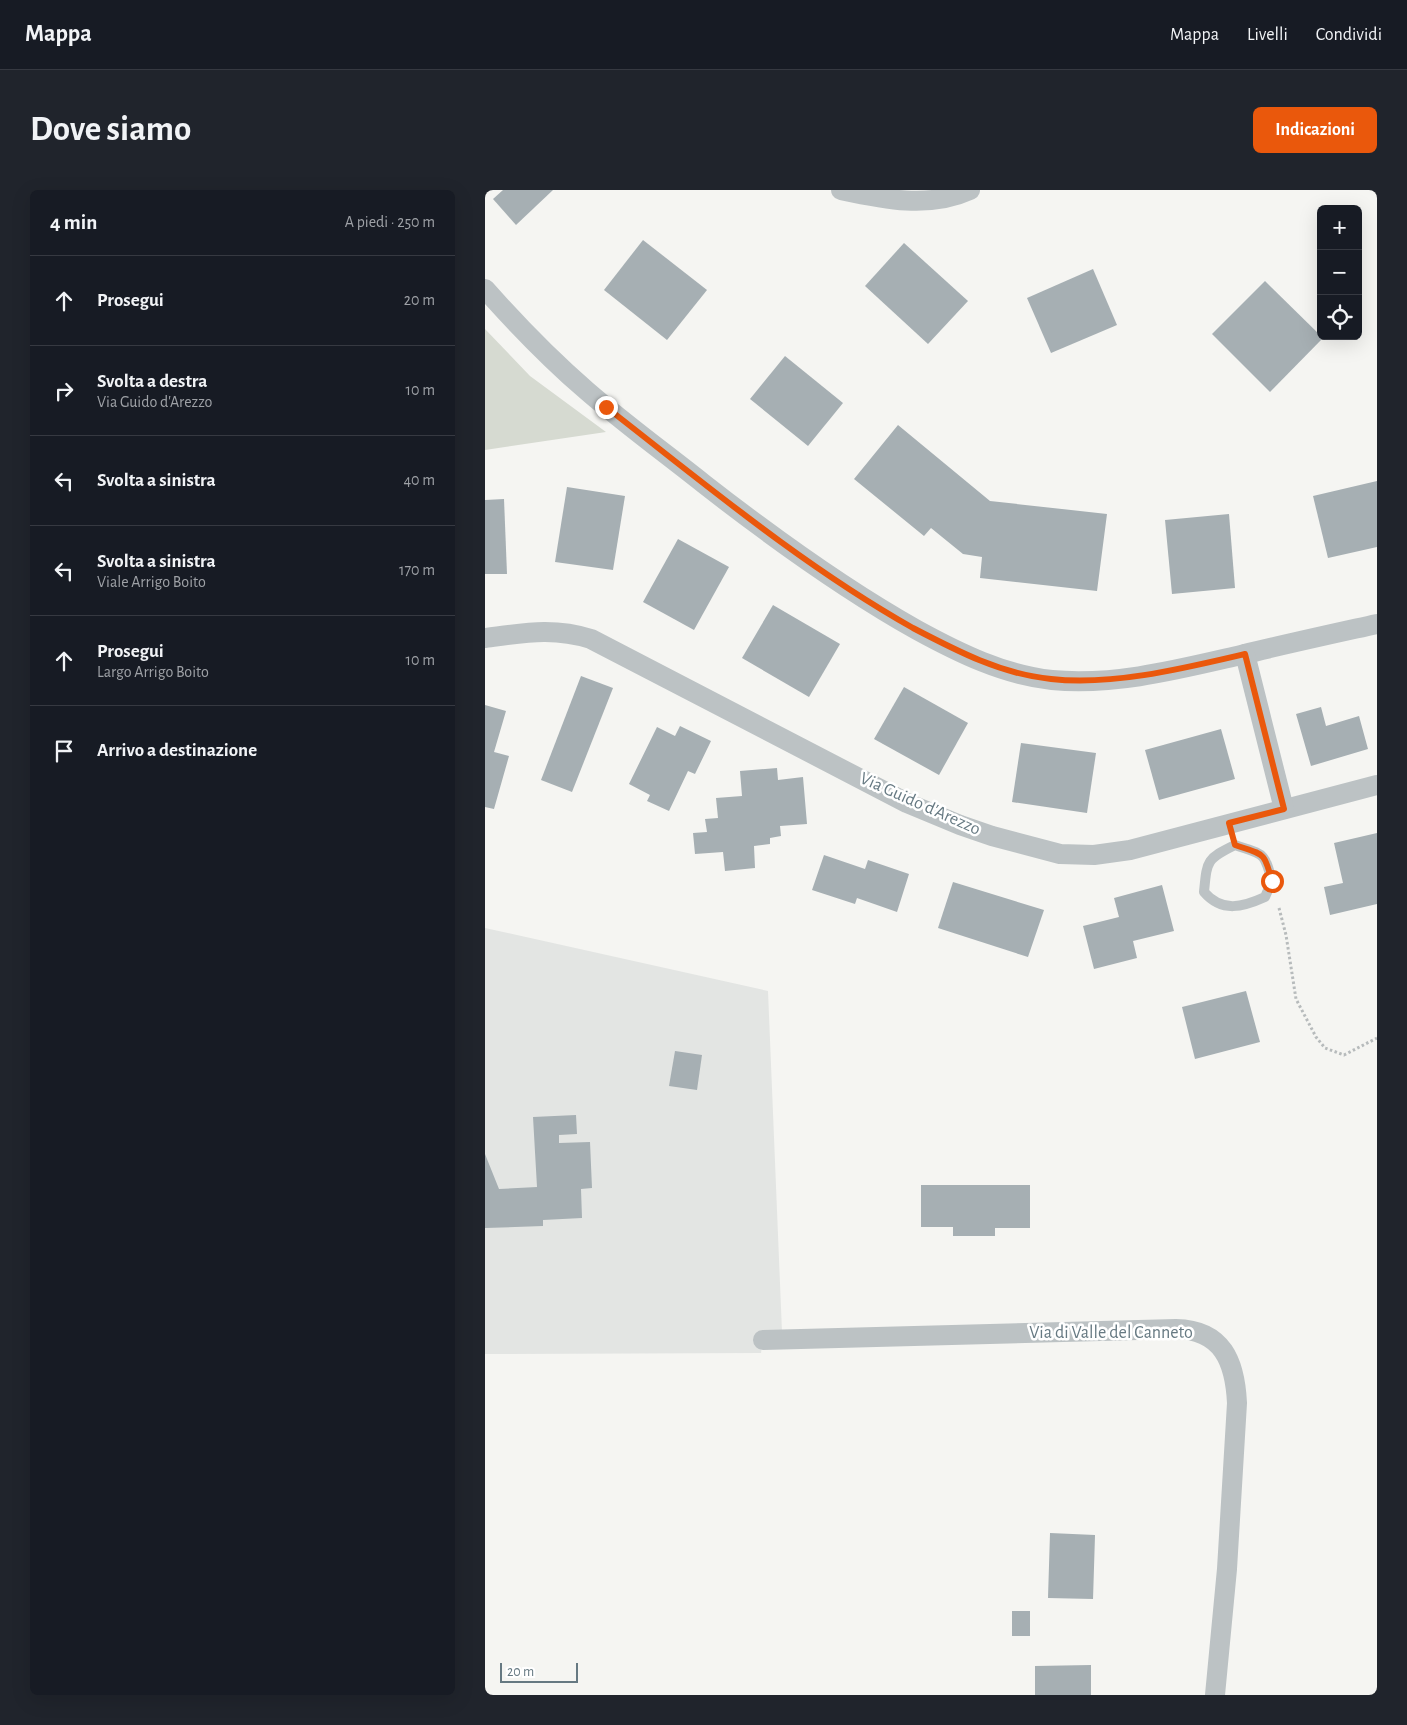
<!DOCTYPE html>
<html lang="it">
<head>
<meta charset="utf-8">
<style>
  :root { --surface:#171b24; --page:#20242c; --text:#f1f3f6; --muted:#9ea1a6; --line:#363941; --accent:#ea580c }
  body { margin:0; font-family:"Alegreya Sans",sans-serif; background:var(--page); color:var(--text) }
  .controls { position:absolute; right:15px; top:15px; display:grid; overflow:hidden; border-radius:8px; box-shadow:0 5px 20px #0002 }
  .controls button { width:45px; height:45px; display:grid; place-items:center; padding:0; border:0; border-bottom:1px solid var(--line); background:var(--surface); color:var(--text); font:25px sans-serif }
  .scale { position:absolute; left:15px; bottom:12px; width:78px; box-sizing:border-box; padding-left:5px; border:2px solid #667982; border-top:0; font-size:14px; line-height:18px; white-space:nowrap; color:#667982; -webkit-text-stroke:4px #fff; paint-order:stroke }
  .stop { position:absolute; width:15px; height:15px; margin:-11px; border:4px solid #ea580c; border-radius:50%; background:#fff }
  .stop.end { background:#ea580c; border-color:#fff; box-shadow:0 1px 5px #0008 }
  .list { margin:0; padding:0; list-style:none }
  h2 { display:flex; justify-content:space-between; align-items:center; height:65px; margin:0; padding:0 20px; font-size:21px }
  h2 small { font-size:16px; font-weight:400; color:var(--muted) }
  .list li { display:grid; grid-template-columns:32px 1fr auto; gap:15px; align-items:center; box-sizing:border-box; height:90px; padding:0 20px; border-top:1px solid var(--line) }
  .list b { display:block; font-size:19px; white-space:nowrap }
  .list p { margin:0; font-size:16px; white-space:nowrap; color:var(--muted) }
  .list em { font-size:16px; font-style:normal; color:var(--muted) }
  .icon { flex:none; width:28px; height:28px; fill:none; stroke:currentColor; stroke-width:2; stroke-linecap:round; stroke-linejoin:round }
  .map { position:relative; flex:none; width:892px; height:1505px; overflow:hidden; border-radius:8px }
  header { display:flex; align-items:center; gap:30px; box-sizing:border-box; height:70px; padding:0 25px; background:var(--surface); border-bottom:1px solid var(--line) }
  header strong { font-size:24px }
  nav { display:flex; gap:28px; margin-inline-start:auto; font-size:18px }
  .intro { display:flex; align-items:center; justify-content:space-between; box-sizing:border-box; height:120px; padding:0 30px }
  h1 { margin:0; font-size:35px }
  .button { padding:12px 22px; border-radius:8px; background:var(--accent); color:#fff; font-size:18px; font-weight:700 }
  main { display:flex; gap:30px; padding:0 30px }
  aside { flex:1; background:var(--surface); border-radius:8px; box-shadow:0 5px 20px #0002 }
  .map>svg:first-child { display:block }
</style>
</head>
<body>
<header>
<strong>Mappa</strong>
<nav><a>Mappa</a><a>Livelli</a><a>Condividi</a></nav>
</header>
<div class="intro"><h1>Dove siamo</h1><a class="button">Indicazioni</a></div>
<main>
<aside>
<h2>4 min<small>A piedi · 250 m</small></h2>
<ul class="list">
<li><svg class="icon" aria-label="ahead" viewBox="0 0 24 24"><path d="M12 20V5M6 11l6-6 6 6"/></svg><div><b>Prosegui</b></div><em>20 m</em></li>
<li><svg class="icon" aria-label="right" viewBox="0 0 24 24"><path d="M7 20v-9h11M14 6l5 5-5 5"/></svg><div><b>Svolta a destra</b><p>Via Guido d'Arezzo</p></div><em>10 m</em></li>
<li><svg class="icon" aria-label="left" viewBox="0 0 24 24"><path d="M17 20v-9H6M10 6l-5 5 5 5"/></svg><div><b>Svolta a sinistra</b></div><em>40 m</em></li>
<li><svg class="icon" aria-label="left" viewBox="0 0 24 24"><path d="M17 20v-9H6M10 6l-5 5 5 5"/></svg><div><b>Svolta a sinistra</b><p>Viale Arrigo Boito</p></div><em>170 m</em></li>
<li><svg class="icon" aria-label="ahead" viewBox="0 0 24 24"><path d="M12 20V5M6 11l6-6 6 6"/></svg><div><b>Prosegui</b><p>Largo Arrigo Boito</p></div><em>10 m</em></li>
<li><svg class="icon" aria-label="arrive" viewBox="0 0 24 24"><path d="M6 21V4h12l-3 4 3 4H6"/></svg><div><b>Arrivo a destinazione</b></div></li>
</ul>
</aside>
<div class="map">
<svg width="892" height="1505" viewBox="0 0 892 1505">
  <rect width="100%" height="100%" fill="#f5f5f2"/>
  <!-- built -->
  <path fill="#e3e5e3" d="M 0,738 L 283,801 L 297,1142 L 279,1142 L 276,1163 L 0,1164 Z"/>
  <!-- green -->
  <path fill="#d6dad1" d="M 0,139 L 45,186 L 121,242 L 0,260 Z"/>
  <!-- building -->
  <g fill="#a6afb3">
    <path d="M 18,0 L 68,0 L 31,35 L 8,9 Z"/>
    <path d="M 158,50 L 222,100 L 182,150 L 119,100 Z"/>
    <path d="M 419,53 L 483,111 L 443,154 L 380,96 Z"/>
    <path d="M 608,79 L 632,135 L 566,163 L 542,108 Z"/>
    <path d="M 780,91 L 838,148 L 785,202 L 727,144 Z"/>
    <path d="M 300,166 L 358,213 L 323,256 L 265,209 Z"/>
    <path d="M 413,235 L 505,311 L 622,324 L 612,401 L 495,388 L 497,367 L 478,364 L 446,338 L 439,346 L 369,289 Z"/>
    <path d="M 892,291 L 892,357 L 843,368 L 828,306 Z"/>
    <path d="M 82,297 L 140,306 L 128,380 L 70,372 Z"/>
    <path d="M 19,309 L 22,384 L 0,384 L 0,310 Z"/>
    <path d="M 744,324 L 750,398 L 687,404 L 680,330 Z"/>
    <path d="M 193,349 L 244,377 L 209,440 L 158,412 Z"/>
    <path d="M 288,415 L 355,454 L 324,507 L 257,468 Z"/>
    <path d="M 96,486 L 128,498 L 87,602 L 56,590 Z"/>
    <path d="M 419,497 L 483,533 L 454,585 L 389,549 Z"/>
    <path d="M 0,515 L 21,521 L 9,562 L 24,566 L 9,619 L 0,617 Z"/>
    <path d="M 836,517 L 841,536 L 874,526 L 883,559 L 826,576 L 811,524 Z"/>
    <path d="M 195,536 L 226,551 L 210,584 L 203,581 L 184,621 L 162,611 L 165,605 L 144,594 L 172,537 L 190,546 Z"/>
    <path d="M 736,539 L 750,589 L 674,610 L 660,560 Z"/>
    <path d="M 536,553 L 611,563 L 602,623 L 527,612 Z"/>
    <path d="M 292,578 L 293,590 L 318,587 L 322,634 L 295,636 L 296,646 L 285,648 L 285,654 L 269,656 L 270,678 L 240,681 L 238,662 L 210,664 L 208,643 L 222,642 L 220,629 L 233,628 L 231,608 L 257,606 L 255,581 Z"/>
    <path d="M 892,643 L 892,714 L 845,725 L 839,697 L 858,693 L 849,653 Z"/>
    <path d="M 339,665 L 380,679 L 383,670 L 424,684 L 412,722 L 372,708 L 370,714 L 327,700 Z"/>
    <path d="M 468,692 L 559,720 L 543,767 L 453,738 Z"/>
    <path d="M 677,695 L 689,741 L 648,751 L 652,768 L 609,779 L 598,736 L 634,727 L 629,708 Z"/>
    <path d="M 761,801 L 775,852 L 710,869 L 697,817 Z"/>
    <path d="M 190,861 L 217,865 L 212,900 L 184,896 Z"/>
    <path d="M 91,925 L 92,944 L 74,945 L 74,953 L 105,952 L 107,998 L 96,999 L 97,1028 L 58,1030 L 58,1036 L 0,1038 L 0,964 L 14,999 L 52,997 L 48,927 Z"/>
    <path d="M 436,995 L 545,995 L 545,1038 L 510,1038 L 510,1046 L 468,1046 L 468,1037 L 436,1037 Z"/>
    <path d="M 565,1343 L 610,1345 L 608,1409 L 563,1408 Z"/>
    <rect x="527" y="1421" width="18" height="25"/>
    <path d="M 606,1475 L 606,1505 L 550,1505 L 550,1476 Z"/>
  </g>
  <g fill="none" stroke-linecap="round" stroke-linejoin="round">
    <!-- path -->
    <path stroke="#b7bbbc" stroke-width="3" stroke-dasharray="2.5 2.5" stroke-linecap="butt" d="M 794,718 L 801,745 L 811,809 L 831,847 L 840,858 L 859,865 L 892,848"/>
    <!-- lane -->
    <path stroke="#bcc2c4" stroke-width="10" d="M 750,655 C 779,665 779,661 787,691 L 780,707 C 758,717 737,723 719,702 C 722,671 721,669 750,655 Z"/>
    <!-- street -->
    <g stroke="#bcc2c4" stroke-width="20">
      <path d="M 356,0 C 398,9 444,19 485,0"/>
      <path d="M 0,99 C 32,135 66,170 102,201 C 140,234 180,263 219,294 C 287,347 357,398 432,440 C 474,463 519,485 567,490 C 630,496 695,479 756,465 C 801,454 847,444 892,434"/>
      <path d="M 0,448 C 39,443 68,437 106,449 L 422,613 L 475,635 L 507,646 L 575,664 L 609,665 L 645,660 L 892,595"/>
      <path d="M 760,464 L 799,619"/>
      <path d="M 278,1150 L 691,1139 C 738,1140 750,1172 752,1213 L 742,1379 L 730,1505"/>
    </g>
  </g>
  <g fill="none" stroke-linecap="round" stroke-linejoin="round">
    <!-- route -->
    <path stroke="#ea580c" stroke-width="6" d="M 121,217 C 220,294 318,376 428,438 C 472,461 516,484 566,489 C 628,496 700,478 760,464 L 799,619 L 744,633 L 750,655 C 779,665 779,661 787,691"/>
  </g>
  <g text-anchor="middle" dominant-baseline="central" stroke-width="5" stroke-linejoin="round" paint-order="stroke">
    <!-- street labels -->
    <g font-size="18" fill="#667982" stroke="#fff">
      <text transform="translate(435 614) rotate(24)">Via Guido d'Arezzo</text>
      <text x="626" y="1143">Via di Valle del Canneto</text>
    </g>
  </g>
</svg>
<div class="controls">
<button>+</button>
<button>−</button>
<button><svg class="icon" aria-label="locate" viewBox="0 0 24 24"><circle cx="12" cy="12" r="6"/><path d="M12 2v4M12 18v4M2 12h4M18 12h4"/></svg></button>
</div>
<div class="scale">20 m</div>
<div class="stop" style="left:787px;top:691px"></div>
<div class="stop end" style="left:121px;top:217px"></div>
</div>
</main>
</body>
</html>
